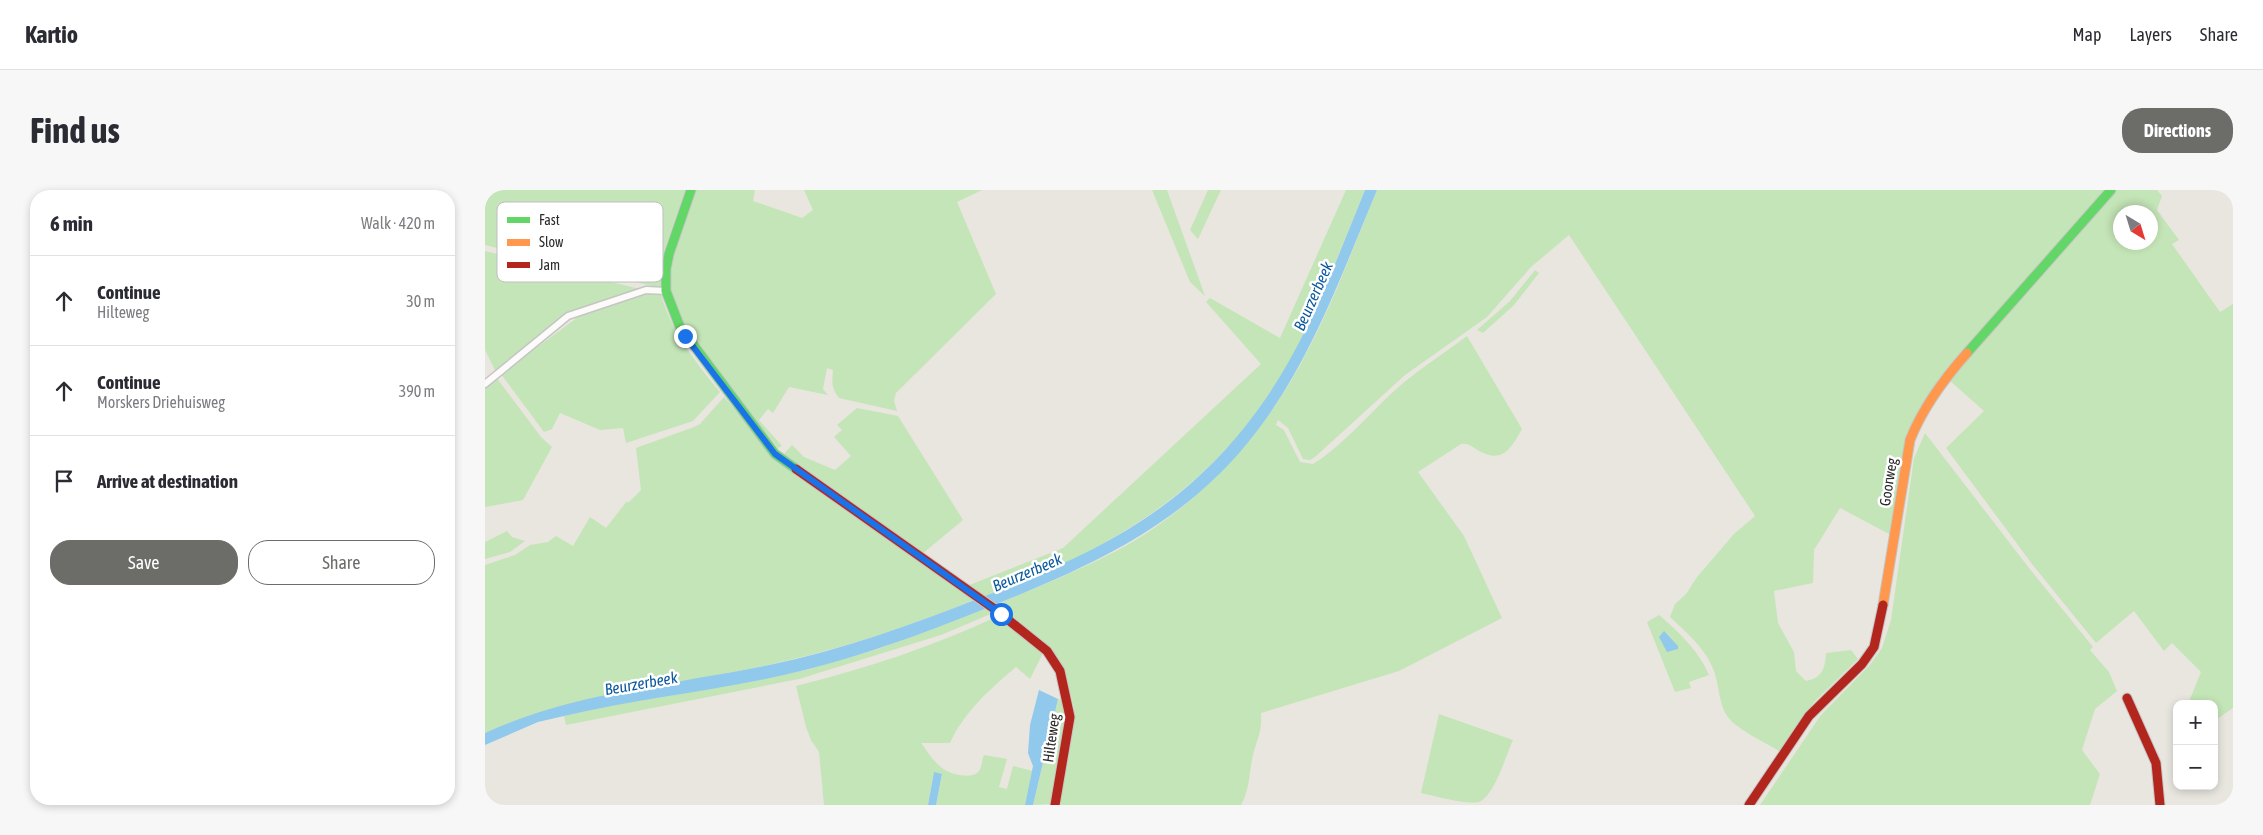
<!DOCTYPE html>
<html lang="en">
<head>
<meta charset="utf-8">
<style>
  :root { --surface:#fff; --page:#f7f7f7; --text:#2b2b33; --muted:#7c7c81; --line:#e1e1e2; --accent:#6c6c69 }
  body { margin:0; font-family:"Asap Condensed",sans-serif; background:var(--page); color:var(--text) }
  .controls { position:absolute; right:15px; bottom:15px; display:grid; overflow:hidden; border-radius:10px; box-shadow:0 2px 8px #0003 }
  .controls button { width:45px; height:45px; display:grid; place-items:center; padding:0; border:0; border-bottom:1px solid var(--line); background:var(--surface); color:var(--text); font:25px sans-serif }
  .compass { position:absolute; left:1628px; top:15px; width:45px; height:45px; border-radius:50%; background:var(--surface); box-shadow:0 2px 8px #0003; rotate:142deg }
  .stop { position:absolute; width:15px; height:15px; margin:-11px; border:4px solid #1a73e8; border-radius:50%; background:#fff }
  .stop.end { background:#1a73e8; border-color:#fff; box-shadow:0 1px 5px #0008 }
  .list { margin:0; padding:0; list-style:none }
  h2 { display:flex; justify-content:space-between; align-items:center; height:65px; margin:0; padding:0 20px; font-size:21px }
  h2 small { font-size:16px; font-weight:400; color:var(--muted) }
  .list li { display:grid; grid-template-columns:32px 1fr auto; gap:15px; align-items:center; box-sizing:border-box; height:90px; padding:0 20px; border-top:1px solid var(--line) }
  .list b { display:block; font-size:19px; white-space:nowrap }
  .list p { margin:0; font-size:16px; white-space:nowrap; color:var(--muted) }
  .list em { font-size:16px; font-style:normal; color:var(--muted) }
  .actions { display:flex; gap:10px; padding:15px 20px }
  .actions a { flex:1; padding:11px 0; border:1px solid var(--accent); border-radius:20px; text-align:center; font-size:18px; color:var(--accent) }
  .actions .main { background:var(--accent); color:#fff }
  .icon { flex:none; width:28px; height:28px; fill:none; stroke:currentColor; stroke-width:2; stroke-linecap:round; stroke-linejoin:round }
  .map { position:relative; flex:none; width:1748px; height:615px; overflow:hidden; border-radius:20px }
  header { display:flex; align-items:center; gap:30px; box-sizing:border-box; height:70px; padding:0 25px; background:var(--surface); border-bottom:1px solid var(--line) }
  header strong { font-size:24px }
  nav { display:flex; gap:28px; margin-inline-start:auto; font-size:18px }
  .intro { display:flex; align-items:center; justify-content:space-between; box-sizing:border-box; height:120px; padding:0 30px }
  h1 { margin:0; font-size:35px }
  .button { padding:12px 22px; border-radius:20px; background:var(--accent); color:#fff; font-size:18px; font-weight:700 }
  main { display:flex; gap:30px; padding:0 30px }
  aside { flex:1; background:var(--surface); border-radius:20px; box-shadow:0 2px 8px #0003 }
  .map>svg:first-child { display:block }
</style>
</head>
<body>
<header>
<strong>Kartio</strong>
<nav><a>Map</a><a>Layers</a><a>Share</a></nav>
</header>
<div class="intro"><h1>Find us</h1><a class="button">Directions</a></div>
<main>
<aside>
<h2>6 min<small>Walk · 420 m</small></h2>
<ul class="list">
<li><svg class="icon" aria-label="ahead" viewBox="0 0 24 24"><path d="M12 20V5M6 11l6-6 6 6"/></svg><div><b>Continue</b><p>Hilteweg</p></div><em>30 m</em></li>
<li><svg class="icon" aria-label="ahead" viewBox="0 0 24 24"><path d="M12 20V5M6 11l6-6 6 6"/></svg><div><b>Continue</b><p>Morskers Driehuisweg</p></div><em>390 m</em></li>
<li><svg class="icon" aria-label="arrive" viewBox="0 0 24 24"><path d="M6 21V4h12l-3 4 3 4H6"/></svg><div><b>Arrive at destination</b></div></li>
</ul>
<div class="actions"><a class="main">Save</a><a>Share</a></div>
</aside>
<div class="map">
<svg width="1748" height="615" viewBox="0 0 1748 615">
  <rect width="100%" height="100%" fill="#e8e6df"/>
  <!-- green -->
  <g fill="#c4e5b7" fill-rule="evenodd">
    <path d="M 0,0 L 200,0 L 178,64 L 175,98 L 0,55 Z"/>
    <path d="M 209,0 L 270,0 L 268,11 L 317,28 L 328,20 L 319,0 L 497,0 L 472,12 L 511,104 L 411,203 L 409,211 L 412,221 L 354,208 C 346,198 347,192 348,180 L 342,178 L 338,199 L 343,205 L 304,197 L 288,223 L 283,219 L 274,230 L 297,256 L 293,258 L 198,138 L 184,102 L 185,76 Z"/>
    <path d="M 667,0 L 682,0 L 720,106 L 705,92 Z"/>
    <path d="M 723,0 L 736,0 L 713,49 L 705,40 Z"/>
    <path d="M 861,0 L 880,0 C 855,60 832,123 800,180 C 732,297 622,363 498,407 L 482,396 L 578,358 L 776,174 L 721,112 L 725,108 L 795,148 Z"/>
    <path d="M 892,0 L 1622,0 L 1452,193 L 1422,243 L 1406,345 L 1355,318 L 1329,360 L 1328,393 L 1289,401 L 1293,433 L 1309,462 L 1311,481 L 1321,491 C 1337,488 1340,479 1341,463 L 1366,460 L 1373,469 L 1329,512 L 1294,561 C 1280,552 1252,540 1242,526 C 1234,514 1234,495 1229,481 C 1221,459 1202,443 1185,427 L 1190,414 L 1201,404 L 1212,387 L 1249,344 L 1270,326 L 1084,45 L 1046,77 L 1002,127 L 920,185 L 830,267 L 825,270 L 818,269 L 803,238 L 793,230 L 791,235 L 799,240 L 815,272 L 828,274 C 856,257 884,224 908,202 C 931,181 957,165 982,146 L 1037,239 C 1026,258 1018,274 994,261 C 987,257 984,253 976,254 L 933,282 L 979,346 L 1017,428 L 914,481 L 776,523 C 777,543 773,546 768,565 C 764,582 765,599 756,615 L 574,615 L 588,528 L 589,517 L 584,498 L 567,463 L 549,444 L 510,415 C 555,396 601,378 644,354 C 722,308 785,237 825,156 C 851,106 870,52 892,0 Z"/>
    <path d="M 1632,0 L 1672,0 L 1677,6 L 1672,20 L 1694,50 L 1687,54 L 1735,122 L 1748,114 L 1748,518 L 1729,531 L 1729,514 L 1703,514 L 1716,482 L 1687,453 L 1679,461 L 1649,421 L 1611,453 L 1547,374 L 1461,258 L 1499,221 L 1464,190 ZM 1636,22 L 1666,22 L 1666,52 L 1636,52 Z"/>
    <path d="M 0,61 L 155,99 L 86,121 L 11,182 L 0,160 Z"/>
    <path d="M 1050,80 L 1054,83 L 1029,115 L 998,143 L 992,140 L 1025,111 Z"/>
    <path d="M 163,102 L 176,105 C 187,142 211,173 235,202 L 208,231 L 141,253 L 138,238 L 115,240 L 75,223 L 67,239 L 59,242 L 16,184 L 93,127 Z"/>
    <path d="M 11,187 L 56,247 L 67,257 L 38,310 L 0,317 L 0,197 Z"/>
    <path d="M 239,207 L 282,257 L 305,279 L 490,410 C 424,436 357,459 287,474 C 191,496 92,502 0,543 L 0,375 L 30,365 L 45,355 L 63,352 L 71,346 L 88,356 L 105,327 L 121,338 L 142,311 L 143,313 L 156,300 L 151,258 L 209,237 L 215,234 Z"/>
    <path d="M 372,218 L 413,226 L 478,330 L 437,364 L 308,272 L 299,264 L 307,255 L 319,267 L 350,280 L 366,266 L 349,247 L 357,240 L 352,235 Z"/>
    <path d="M 1440,243 L 1544,378 L 1608,457 L 1605,460 L 1624,482 L 1632,501 L 1610,519 L 1597,560 L 1615,584 L 1605,615 L 1275,615 L 1336,525 L 1384,476 L 1397,458 L 1406,430 L 1429,268 Z"/>
    <path d="M 22,341 L 27,347 L 40,351 L 25,362 L 0,369 L 0,352 Z"/>
    <path d="M 502,418 L 508,423 L 456,445 L 314,489 L 81,535 L 79,526 L 107,519 L 321,480 L 393,459 Z"/>
    <path d="M 1174,425 C 1194,442 1214,461 1224,485 L 1204,492 L 1206,498 L 1190,502 L 1162,432 Z"/>
    <path d="M 513,426 L 559,461 L 545,489 L 531,477 C 505,499 479,522 465,553 L 436,553 C 442,561 448,571 456,577 C 463,584 484,589 492,583 C 498,578 496,571 499,565 L 522,569 L 514,597 L 522,599 L 528,576 L 548,581 L 540,615 L 451,615 L 457,585 L 449,582 L 443,615 L 339,615 L 334,562 L 326,550 L 321,537 L 311,496 C 380,479 449,456 513,426 Z"/>
    <path d="M 573,509 L 579,511 L 581,528 L 567,614 L 548,615 Z"/>
    <path d="M 954,524 L 1028,550 C 1021,565 1010,605 994,612 C 983,615 949,606 936,603 Z"/>
  </g>
  <!-- water -->
  <g fill="#91c9ec">
    <path d="M 880,0 L 892,0 C 857,83 827,169 772,241 C 700,336 604,377 497,420 C 439,443 380,465 320,480 C 241,500 159,507 79,526 L 53,532 L 0,555 L 0,543 C 90,502 188,495 284,475 C 357,460 426,435 495,408 C 612,363 702,320 777,214 C 823,149 850,73 880,0 Z"/>
    <path d="M 1179,441 L 1193,456 L 1193,459 L 1182,462 L 1174,447 Z"/>
    <path d="M 554,500 L 573,509 L 548,615 L 540,615 L 548,576 L 543,563 L 545,535 Z"/>
    <path d="M 449,582 L 457,584 L 451,615 L 443,615 Z"/>
  </g>
  <g fill="none" stroke-linecap="round" stroke-linejoin="round">
    <defs>
      <path id="street" d="M 0,194 L 83,126 L 161,100 L 181,101"/>
      <g id="fast">
        <path d="M 206,0 L 184,64 L 181,79 L 181,101 L 195,137 L 290,264 L 311,279"/>
        <path d="M 1482,163 L 1626,0"/>
      </g>
      <path id="slow" d="M 1398,415 L 1425,250 C 1438,217 1458,190 1482,163"/>
      <g id="jam">
        <path d="M 311,279 L 511,420 L 562,461 L 575,481 L 585,527 L 570,615"/>
        <path d="M 1642,508 L 1671,573 L 1675,615"/>
        <path d="M 1264,615 L 1324,526 L 1377,474 L 1389,457 L 1398,415"/>
      </g>
    </defs>
    <!-- street casing -->
    <use href="#street" stroke="#c6c5c5" stroke-width="9"/>
    <!-- fast casing -->
    <use href="#fast" stroke="#c6c5c5" stroke-width="11"/>
    <!-- slow casing -->
    <use href="#slow" stroke="#c6c5c5" stroke-width="11"/>
    <!-- jam casing -->
    <use href="#jam" stroke="#c6c5c5" stroke-width="11"/>
    <!-- street -->
    <use href="#street" stroke="#fcfbfa" stroke-width="6"/>
    <!-- fast -->
    <use href="#fast" stroke="#63d668" stroke-width="9"/>
    <!-- slow -->
    <use href="#slow" stroke="#ff974d" stroke-width="9"/>
    <!-- jam -->
    <use href="#jam" stroke="#b3261e" stroke-width="9"/>
  </g>
  <g fill="none" stroke-linecap="round" stroke-linejoin="round">
    <!-- route -->
    <path stroke="#1a73e8" stroke-width="6" d="M 200,146 L 290,264 L 516,424"/>
  </g>
  <g text-anchor="middle" dominant-baseline="central" stroke-width="5" stroke-linejoin="round" paint-order="stroke">
    <!-- street labels -->
    <g font-size="15" fill="#2a2a2a" stroke="#fff">
      <text transform="translate(1403 292) rotate(-81)">Goorweg</text>
      <text transform="translate(566 548) rotate(-82)">Hilteweg</text>
    </g>
    <!-- water labels -->
    <g font-size="16" font-style="italic" fill="#0b589d" stroke="#fff">
      <text transform="translate(828 106) rotate(-66)">Beurzerbeek</text>
      <text transform="translate(542 382) rotate(-23)">Beurzerbeek</text>
      <text transform="translate(156 493) rotate(-10)">Beurzerbeek</text>
    </g>
  </g>
  <!-- legend -->
  <rect x="12" y="12" width="166" height="80" rx="8" fill="#fff" stroke="#bfbfbf" stroke-width="1"/>
  <rect x="22" y="27" width="23" height="6" fill="#63d668"/>
  <rect x="22" y="49" width="23" height="7" fill="#ff974d"/>
  <rect x="22" y="72" width="23" height="6" fill="#b3261e"/>
  <g font-size="14" fill="#2a2a2a">
    <text x="54" y="35">Fast</text>
    <text x="54" y="57">Slow</text>
    <text x="54" y="80">Jam</text>
  </g>
</svg>
<div class="controls">
<button>+</button>
<button>−</button>
</div>
<svg class="compass" viewBox="-18 -18 36 36"><path d="M0-13l5 13h-10z" fill="#e53935"/><path d="M0 13l5-13h-10z" fill="#7c7c81"/></svg>
<div class="stop" style="left:516px;top:424px"></div>
<div class="stop end" style="left:200px;top:146px"></div>
</div>
</main>
</body>
</html>
